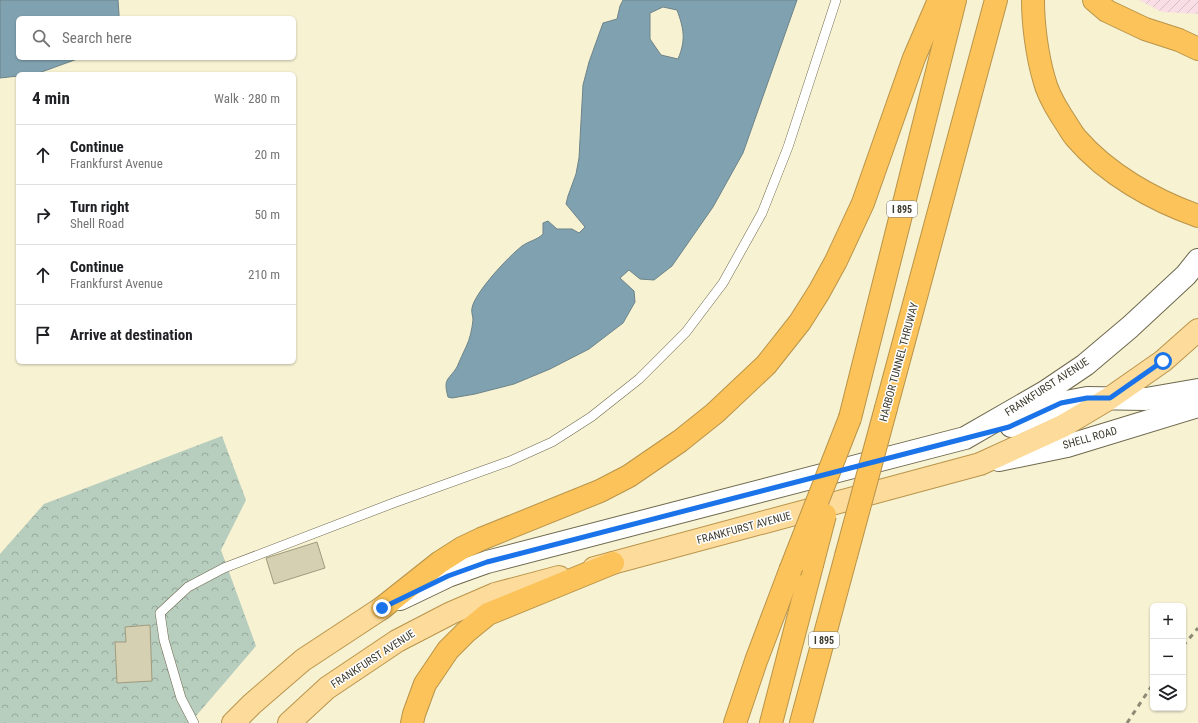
<!DOCTYPE html>
<html lang="en">
<head>
<meta charset="utf-8">
<style>
  :root { --surface:#fff; --page:#f6f6f6; --text:#202124; --muted:#757577; --line:#e0e0e0 }
  body { margin:0; font-family:"Roboto Condensed",sans-serif; background:var(--page); color:var(--text) }
  .controls { position:absolute; right:12px; bottom:12px; display:grid; overflow:hidden; border-radius:6px; box-shadow:0 1px 3px #0004 }
  .controls button { width:36px; height:36px; display:grid; place-items:center; padding:0; border:0; border-bottom:1px solid var(--line); background:var(--surface); color:var(--text); font:20px sans-serif }
  .stop { position:absolute; width:12px; height:12px; margin:-9px; border:3px solid #1a73e8; border-radius:50%; background:#fff }
  .stop.end { background:#1a73e8; border-color:#fff; box-shadow:0 1px 4px #0008 }
  .list { margin:0; padding:0; list-style:none }
  h2 { display:flex; justify-content:space-between; align-items:center; height:52px; margin:0; padding:0 16px; font-size:17px }
  h2 small { font-size:13px; font-weight:400; color:var(--muted) }
  .list li { display:grid; grid-template-columns:26px 1fr auto; gap:12px; align-items:center; box-sizing:border-box; height:60px; padding:0 16px; border-top:1px solid var(--line) }
  .list b { display:block; font-size:15px; white-space:nowrap }
  .list p { margin:0; font-size:13px; white-space:nowrap; color:var(--muted) }
  .list em { font-size:13px; font-style:normal; color:var(--muted) }
  .icon { flex:none; width:22px; height:22px; fill:none; stroke:currentColor; stroke-width:2; stroke-linecap:round; stroke-linejoin:round }
  .map { position:relative; flex:none; width:1198px; height:723px; overflow:hidden }
  .search { position:absolute; background:var(--surface); box-shadow:0 1px 3px #0004; left:16px; top:16px; width:280px; height:44px; display:flex; align-items:center; gap:10px; box-sizing:border-box; padding:0 14px; border-radius:6px; color:var(--muted); font-size:15px }
  .panel { position:absolute; background:var(--surface); box-shadow:0 1px 3px #0004; left:16px; top:72px; width:280px; height:292px; border-radius:6px }
  .map>svg:first-child { display:block }
</style>
</head>
<body>
<div class="map">
<svg width="1198" height="723" viewBox="0 0 1198 723">
  <defs>
    <pattern id="industrial-furrows" width="10" height="10" patternUnits="userSpaceOnUse"><rect width="10" height="10" fill="#f9dfe5"/><path d="M-1 1l2-2M0 10L10 0M9 11l2-2" fill="none" stroke="#d6c0c5"/></pattern>
    <pattern id="park-crowns" width="20" height="18" patternUnits="userSpaceOnUse"><rect width="20" height="18" fill="#b7cdbe"/><path d="M2 6a3 3 0 1 1 6 0M12 15a3 3 0 1 1 6 0" fill="none" stroke="#96a89b"/></pattern>
  </defs>
  <rect width="100%" height="100%" fill="#f7f2d2"/>
  <!-- industrial -->
  <path fill="url(#industrial-furrows)" d="M 1139,0 L 1198,0 L 1198,14 L 1162,12 Z"/>
  <!-- park -->
  <path fill="url(#park-crowns)" d="M 222,436 L 246,500 L 221,550 L 256,646 L 190,723 L 0,723 L 0,554 L 44,504 Z"/>
  <!-- water -->
  <g fill="#80a2b0" stroke="#6c8389" fill-rule="evenodd">
    <path d="M 0,0 L 118,0 L 119,14 L 119,18 L 18,18 L 18,58 L 80,58 L 36,74 L 18,74 L 18,76 L 0,78 Z"/>
    <path d="M 623,0 L 797,0 L 743,153 L 713,207 L 672,266 L 654,280 L 640,279 L 629,270 L 620,278 L 634,291 L 635,302 L 623,323 L 589,349 L 550,369 L 514,384 L 475,394 L 452,398 L 448,397 C 443,378 448,381 457,367 C 460,360 463,353 466,347 C 470,339 472,329 473,320 C 473,316 471,312 472,308 C 475,292 509,256 522,246 C 529,241 537,240 543,234 L 543,223 L 548,221 L 557,229 L 572,229 L 579,233 L 585,227 L 566,204 L 568,196 L 576,174 L 579,158 L 583,85 L 589,62 L 603,23 L 617,19 L 620,6 ZM 663,7 L 677,10 C 684,29 686,40 678,59 L 661,55 L 650,39 L 650,13 Z"/>
  </g>
  <!-- building -->
  <g fill="#d5d0b1" stroke="#a09b7e">
    <path d="M 317,542 L 325,568 L 274,584 L 266,558 Z"/>
    <path d="M 150,625 L 152,681 L 117,683 L 115,642 L 126,642 L 125,627 Z"/>
  </g>
  <g fill="none" stroke-linecap="round" stroke-linejoin="round">
    <defs>
      <path id="lane" d="M 194,723 L 181,698 L 164,640 L 160,613 L 188,587 L 224,568 L 396,502 L 510,461 L 552,442 L 591,417 L 639,379 L 686,332 L 723,283 L 762,213 L 788,147 L 836,0"/>
      <g id="secondary">
        <path d="M 1011,426 L 1061,403 L 1087,398 L 1146,399 L 1198,390"/>
        <path d="M 999,460 L 1067,446 L 1198,406"/>
        <path d="M 400,599 L 448,576 L 487,562 L 965,438 L 1045,392 L 1085,365 L 1130,327 L 1186,275 L 1198,260"/>
      </g>
      <g id="primary">
        <path d="M 594,568 L 980,464 L 1063,426 L 1110,398 L 1163,361 L 1198,330"/>
        <path d="M 233,723 L 252,704 L 303,660 L 382,608"/>
        <path d="M 289,723 L 327,688 L 397,641 L 451,613 L 495,594 L 559,577"/>
      </g>
      <g id="highway">
        <path d="M 1033,0 C 1033,24 1037,55 1044,79 C 1047,92 1055,106 1062,117 C 1067,124 1071,132 1076,138 C 1107,174 1153,200 1198,216"/>
        <path d="M 1094,0 L 1107,11 L 1145,29 L 1179,40 L 1198,49"/>
        <path d="M 886,408 L 996,0"/>
        <path d="M 850,418 L 955,0"/>
        <path d="M 382,608 L 440,562 L 462,548 L 481,539 L 600,491 L 629,476 L 680,441 L 715,413 L 766,365 L 800,322 L 819,292 L 836,261 L 863,203 L 914,58 L 939,0"/>
        <path d="M 412,723 L 414,714 L 425,684 L 448,650 L 466,632 L 488,614 L 613,563"/>
        <path d="M 735,723 L 756,661 L 790,571"/>
        <path d="M 771,723 L 812,565"/>
        <path d="M 801,723 L 846,556"/>
      </g>
    </defs>
    <!-- lane casing -->
    <use href="#lane" stroke="#6e694e" stroke-width="10"/>
    <!-- secondary casing -->
    <use href="#secondary" stroke="#6e694e" stroke-width="24"/>
    <!-- primary casing -->
    <use href="#primary" stroke="#b9944a" stroke-width="24"/>
    <!-- highway casing -->
    <use href="#highway" stroke="#b9944a" stroke-width="24"/>
    <!-- lane -->
    <use href="#lane" stroke="#fff" stroke-width="9"/>
    <!-- secondary -->
    <use href="#secondary" stroke="#fff" stroke-width="22"/>
    <!-- primary -->
    <use href="#primary" stroke="#fddb9b" stroke-width="22"/>
    <!-- highway -->
    <use href="#highway" stroke="#fbc359" stroke-width="22"/>
    <!-- rail -->
    <g stroke="#8d8a75" stroke-width="3" stroke-dasharray="5 5" stroke-linecap="butt">
      <path d="M 1183,646 L 1198,628"/>
      <path d="M 1127,723 L 1153,684"/>
    </g>
    <defs>
      <g id="highway-bridge">
        <path d="M 846,556 L 886,408"/>
        <path d="M 812,565 L 825,515"/>
        <path d="M 790,571 L 850,418"/>
      </g>
    </defs>
    <!-- highway-bridge casing -->
    <use href="#highway-bridge" stroke="#b9944a" stroke-width="24" stroke-linecap="butt"/>
    <!-- highway-bridge -->
    <use href="#highway-bridge" stroke="#fbc359" stroke-width="22"/>
  </g>
  <g fill="none" stroke-linecap="round" stroke-linejoin="round">
    <!-- route -->
    <path stroke="#1a73e8" stroke-width="5" d="M 382,608 L 448,576 L 487,562 L 1009,427 L 1061,403 L 1087,398 L 1110,398 L 1163,361"/>
  </g>
  <g text-anchor="middle" dominant-baseline="central" stroke-width="3" stroke-linejoin="round" paint-order="stroke">
    <!-- shield labels -->
    <g fill="#fff" stroke="#78766d" stroke-width="1">
      <rect x="887" y="201" width="30" height="16" rx="3"/>
      <rect x="809" y="632" width="30" height="16" rx="3"/>
    </g>
    <g font-size="10" font-weight="bold" fill="#3e3c2f">
      <text x="902" y="209">I 895</text>
      <text x="824" y="640">I 895</text>
    </g>
    <!-- street labels -->
    <g font-size="11" fill="#3e3c2f" stroke="#fff">
      <text transform="translate(899 362) rotate(-75)">HARBOR TUNNEL THRUWAY</text>
      <text transform="translate(1047 387) rotate(-33)">FRANKFURST AVENUE</text>
      <text transform="translate(1090 438) rotate(-16)">SHELL ROAD</text>
      <text transform="translate(744 528) rotate(-15)">FRANKFURST AVENUE</text>
      <text transform="translate(373 659) rotate(-33)">FRANKFURST AVENUE</text>
    </g>
  </g>
</svg>
<div class="controls">
<button>+</button>
<button>−</button>
<button><svg class="icon" aria-label="layers" viewBox="0 0 24 24"><path d="M12 4l9 5-9 5-9-5zM3 14l9 5 9-5"/></svg></button>
</div>
<div class="stop" style="left:1163px;top:361px"></div>
<div class="stop end" style="left:382px;top:608px"></div>
<div class="search"><svg class="icon" aria-label="search" viewBox="0 0 24 24"><circle cx="10" cy="10" r="6"/><path d="M15 15l6 6"/></svg>Search here</div>
<section class="panel">
<h2>4 min<small>Walk · 280 m</small></h2>
<ul class="list">
<li><svg class="icon" aria-label="ahead" viewBox="0 0 24 24"><path d="M12 20V5M6 11l6-6 6 6"/></svg><div><b>Continue</b><p>Frankfurst Avenue</p></div><em>20 m</em></li>
<li><svg class="icon" aria-label="right" viewBox="0 0 24 24"><path d="M7 20v-9h11M14 6l5 5-5 5"/></svg><div><b>Turn right</b><p>Shell Road</p></div><em>50 m</em></li>
<li><svg class="icon" aria-label="ahead" viewBox="0 0 24 24"><path d="M12 20V5M6 11l6-6 6 6"/></svg><div><b>Continue</b><p>Frankfurst Avenue</p></div><em>210 m</em></li>
<li><svg class="icon" aria-label="arrive" viewBox="0 0 24 24"><path d="M6 21V4h12l-3 4 3 4H6"/></svg><div><b>Arrive at destination</b></div></li>
</ul>
</section>
</div>
</body>
</html>
